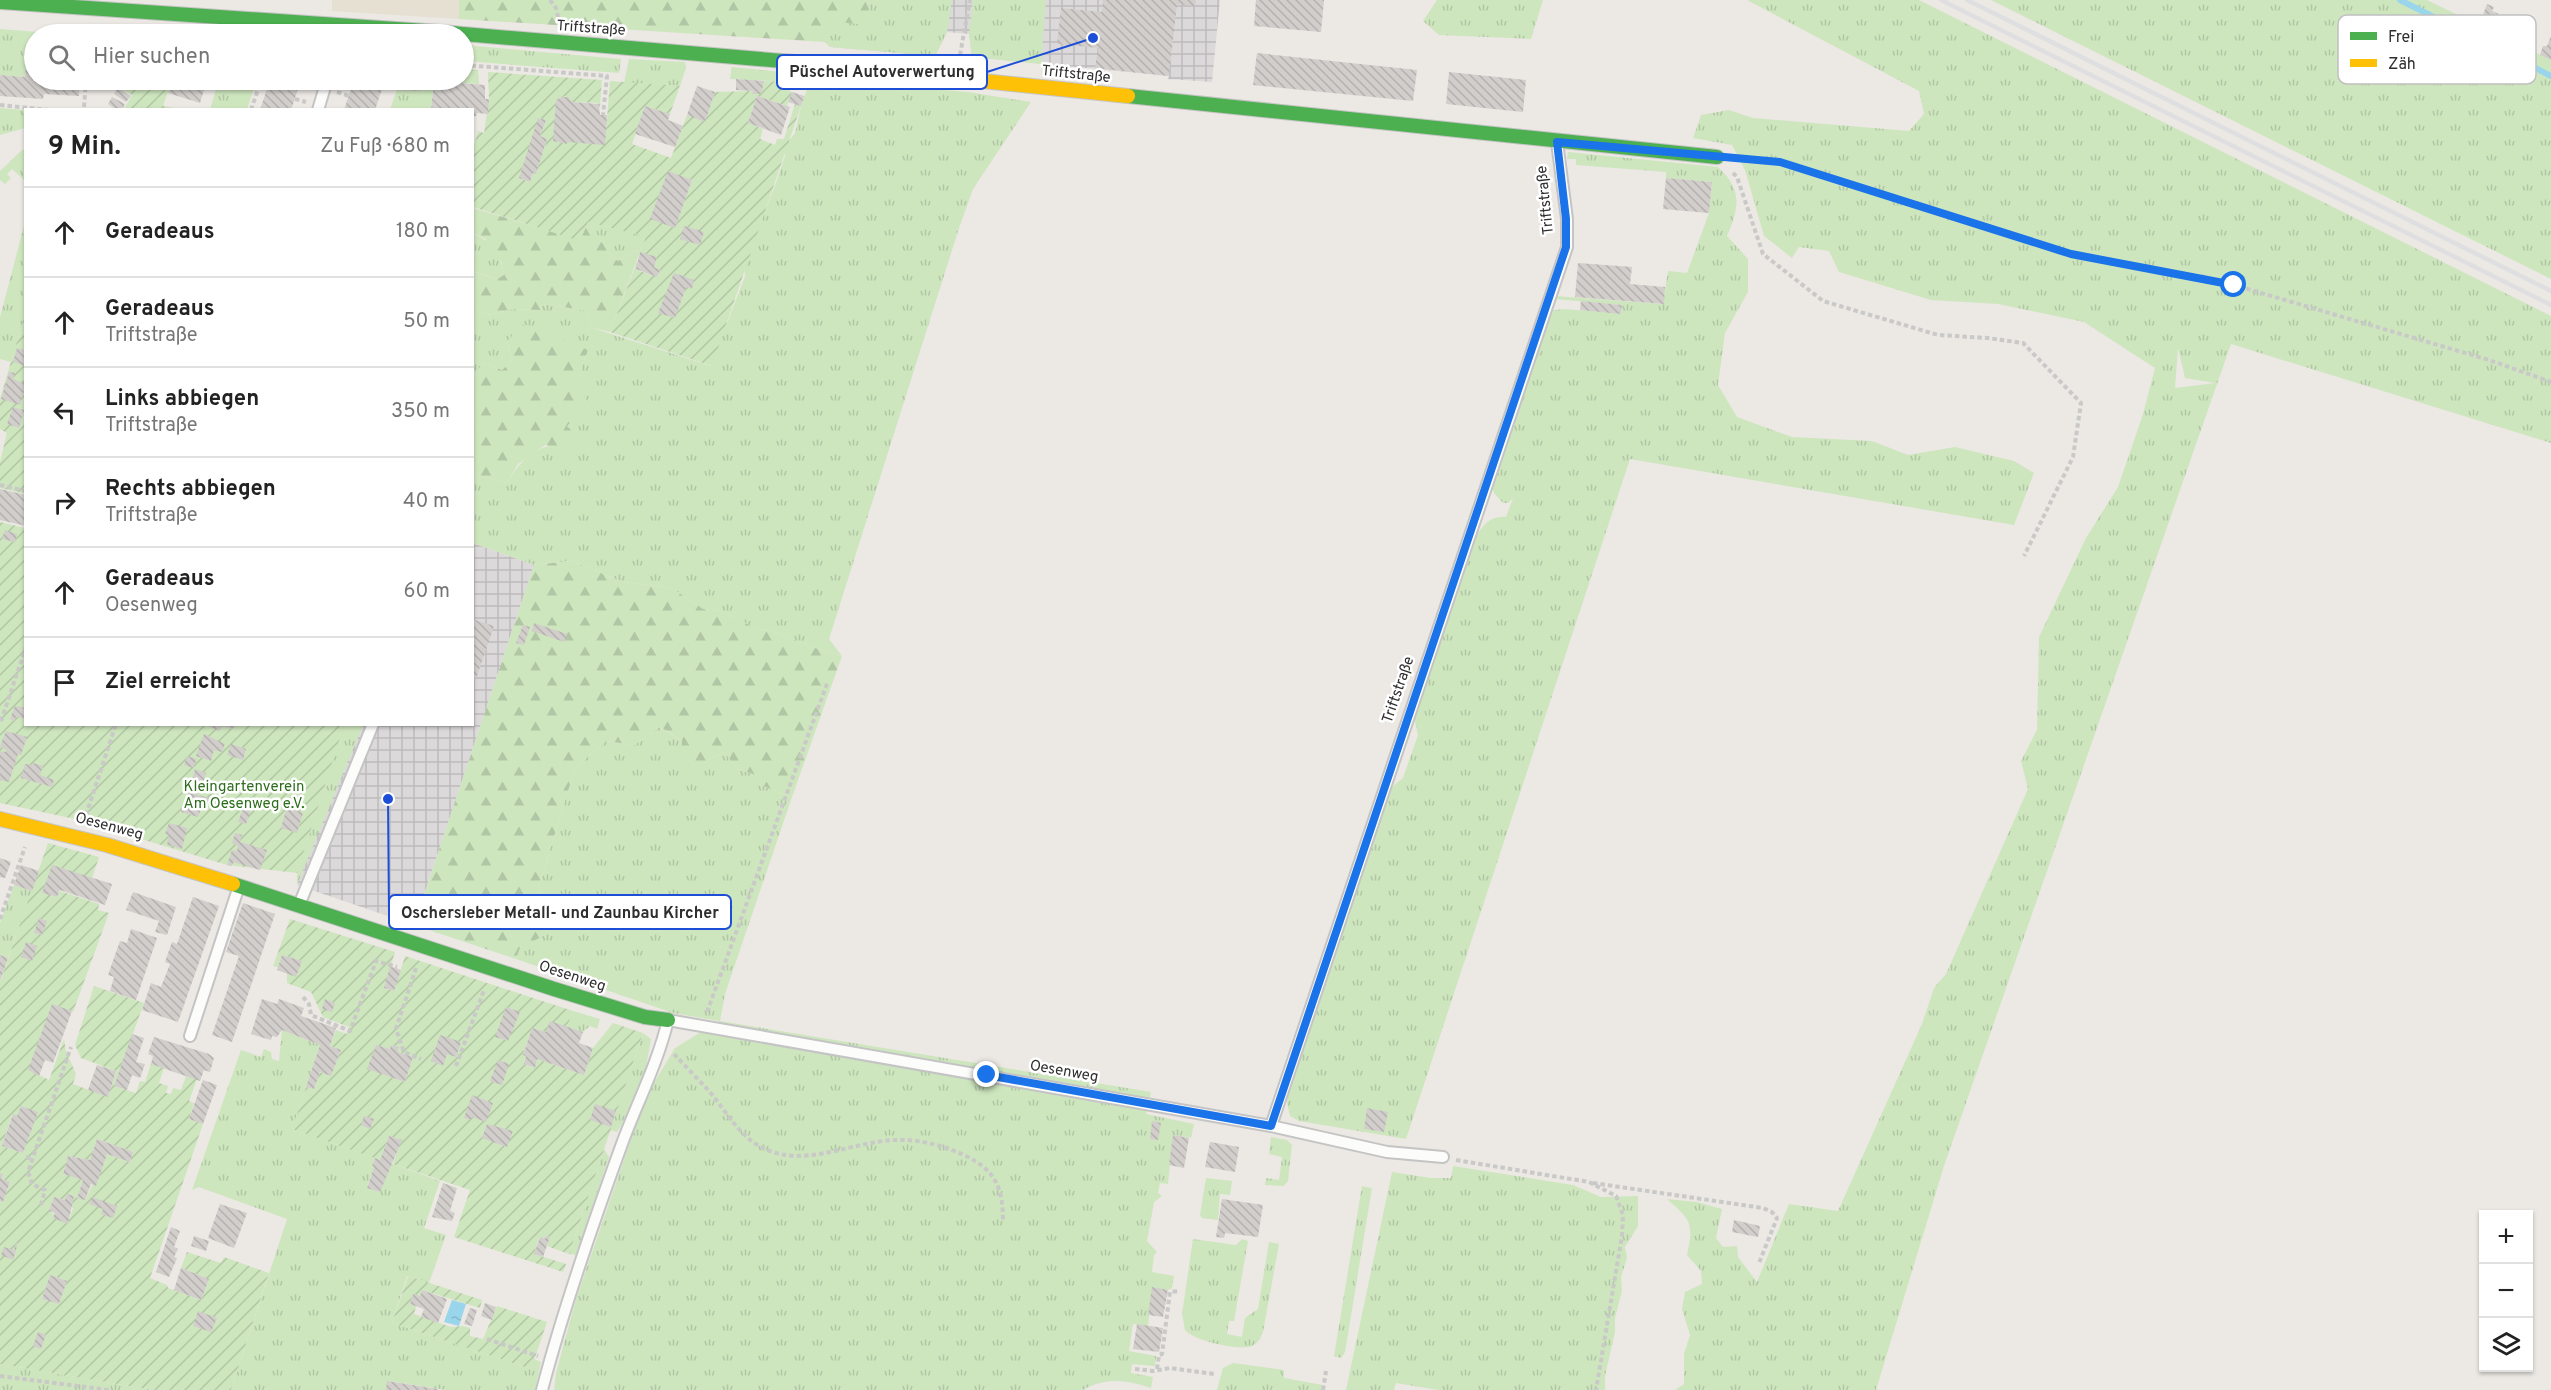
<!DOCTYPE html>
<html lang="de">
<head>
<meta charset="utf-8">
<style>
  :root { --surface:#fff; --page:#f2f2f2; --text:#222; --muted:#767676; --line:#e0e0e0 }
  body { margin:0; font-family:Overpass,sans-serif; background:var(--page); color:var(--text) }
  .controls { position:absolute; right:18px; bottom:18px; display:grid; overflow:hidden; border-radius:0px; box-shadow:0 2px 4px #0004 }
  .controls button { width:54px; height:54px; display:grid; place-items:center; padding:0; border:0; border-bottom:2px solid var(--line); background:var(--surface); color:var(--text); font:30px sans-serif }
  .stop { position:absolute; width:18px; height:18px; margin:-14px; border:4px solid #1a73e8; border-radius:50%; background:#fff }
  .stop.end { background:#1a73e8; border-color:#fff; box-shadow:0 2px 6px #0008 }
  .list { margin:0; padding:0; list-style:none }
  h2 { display:flex; justify-content:space-between; align-items:center; height:78px; margin:0; padding:0 24px; font-size:26px }
  h2 small { font-size:20px; font-weight:400; color:var(--muted) }
  .list li { display:grid; grid-template-columns:39px 1fr auto; gap:18px; align-items:center; box-sizing:border-box; height:90px; padding:0 24px; border-top:2px solid var(--line) }
  .list b { display:block; font-size:22px; white-space:nowrap }
  .list p { margin:0; font-size:20px; white-space:nowrap; color:var(--muted) }
  .list em { font-size:20px; font-style:normal; color:var(--muted) }
  .icon { flex:none; width:33px; height:33px; fill:none; stroke:currentColor; stroke-width:2; stroke-linecap:round; stroke-linejoin:round }
  .map { position:relative; flex:none; width:2551px; height:1390px; overflow:hidden }
  .search { position:absolute; background:var(--surface); box-shadow:0 2px 4px #0004; left:24px; top:24px; width:450px; height:66px; display:flex; align-items:center; gap:15px; box-sizing:border-box; padding:0 21px; border-radius:33px; color:var(--muted); font-size:22px }
  .panel { position:absolute; background:var(--surface); box-shadow:0 2px 4px #0004; left:24px; top:108px; width:450px; height:618px; border-radius:0px }
  .map>svg:first-child { display:block }
</style>
</head>
<body>
<div class="map">
<svg width="2551" height="1390" viewBox="0 0 2551 1390">
  <defs>
    <pattern id="industrial-grid" width="8" height="8" patternUnits="userSpaceOnUse" patternTransform="scale(1.5)"><rect width="8" height="8" fill="#dcd9db"/><path d="M0 4h8M4 0v8" fill="none" stroke="#bdbbbc"/></pattern>
    <pattern id="grass-tufts" width="24" height="20" patternUnits="userSpaceOnUse" patternTransform="scale(1.5)"><rect width="24" height="20" fill="#cee6be"/><path d="M3 7l-1-3M5 7V3M7 7l1-3M15 17l-1-3M17 17v-4M19 17l1-3" fill="none" stroke="#b1c6a4"/></pattern>
    <pattern id="forest-firs" width="22" height="20" patternUnits="userSpaceOnUse" patternTransform="scale(1.5)"><rect width="22" height="20" fill="#cee6be"/><path d="M5 1l3.5 6h-7zM16 11l3.5 6h-7z" fill="#b1c6a4"/></pattern>
    <pattern id="garden-furrows" width="10" height="10" patternUnits="userSpaceOnUse" patternTransform="scale(1.5)"><rect width="10" height="10" fill="#cee6be"/><path d="M-1 1l2-2M0 10L10 0M9 11l2-2" fill="none" stroke="#b1c6a4"/></pattern>
    <pattern id="water-ripples" width="26" height="14" patternUnits="userSpaceOnUse" patternTransform="scale(1.5)"><rect width="26" height="14" fill="#99d6ec"/><path d="M2 4q2-2 4 0t4 0M15 11q2-2 4 0t4 0" fill="none" stroke="#84b8cb"/></pattern>
    <pattern id="building-back-hatch" width="6" height="6" patternUnits="userSpaceOnUse" patternTransform="scale(1.5)"><rect width="6" height="6" fill="#d1cecb"/><path d="M-1 5l2 2M0 0l6 6M5-1l2 2" fill="none" stroke="#b4b1af"/></pattern>
  </defs>
  <rect width="100%" height="100%" fill="#ece8e4"/>
  <!-- industrial -->
  <g fill="url(#industrial-grid)">
    <path d="M 827,0 L 1220,0 L 1212,82 L 1168,79 L 1169,76 L 972,57 L 969,34 L 947,32 L 935,56 L 830,47 L 825,42 Z"/>
    <path d="M 473,543 L 534,565 L 414,925 L 297,885 L 297,873 L 344,725 L 472,724 Z"/>
  </g>
  <!-- education -->
  <path fill="#e6e0d3" d="M 332,0 L 459,0 L 459,19 L 332,11 Z"/>
  <!-- grass -->
  <g fill="url(#grass-tufts)" fill-rule="evenodd">
    <path d="M 865,0 L 952,0 L 947,32 L 935,56 L 830,47 L 825,42 L 830,21 L 869,11 Z"/>
    <path d="M 973,0 L 1046,0 L 1041,64 L 972,57 L 969,34 Z"/>
    <path d="M 1437,0 L 1543,0 L 1531,39 L 1439,35 L 1423,21 Z"/>
    <path d="M 1747,0 L 1919,0 L 2551,316 L 2551,443 L 2231,344 L 1944,1166 L 1876,1390 L 1675,1390 L 1684,1384 L 1684,1354 L 1690,1335 L 1682,1309 L 1685,1292 L 1702,1284 L 1701,1271 L 1687,1255 C 1694,1223 1691,1220 1667,1199 L 1697,1202 L 1722,1209 L 1716,1238 L 1723,1247 L 1737,1246 L 1738,1257 L 1757,1282 L 1789,1204 L 1838,1211 L 1922,1024 L 1934,988 L 1946,974 L 2028,789 L 2021,761 L 2037,730 L 2039,637 L 2086,538 L 2118,487 L 2143,414 L 2155,368 L 2084,322 L 1998,304 L 1931,300 L 1839,272 L 1829,251 L 1799,247 L 1792,258 L 1764,236 L 1745,170 L 1732,145 L 1693,138 L 1701,115 L 1729,110 L 1753,118 L 1909,131 L 1924,114 L 1919,91 ZM 2178,348 L 2185,378 L 2215,383 L 2175,388 Z"/>
    <path d="M 1991,0 L 2427,0 L 2551,60 L 2551,279 Z"/>
    <path d="M 0,29 L 63,34 L 34,34 L 34,57 L 27,57 L 25,77 L 0,75 Z"/>
    <path d="M 464,45 L 621,59 L 619,73 L 464,61 Z"/>
    <path d="M 629,59 L 685,62 L 686,68 L 680,86 L 624,83 Z"/>
    <path d="M 732,67 L 791,73 L 790,82 L 730,79 Z"/>
    <path d="M 464,69 L 478,70 L 479,84 L 434,81 L 431,109 L 390,110 L 397,89 L 421,91 L 423,80 L 464,80 Z"/>
    <path d="M 811,78 L 968,92 L 1031,102 L 973,189 L 959,228 L 829,639 L 842,656 L 812,647 L 779,633 L 755,628 L 722,611 L 703,609 L 672,588 L 623,582 L 571,561 L 534,565 L 473,543 L 473,474 L 507,483 C 529,447 542,445 581,442 L 567,426 L 577,380 L 588,350 L 507,341 L 513,360 L 502,370 L 484,363 L 473,375 L 473,310 L 488,315 L 513,309 L 540,310 L 542,304 L 584,310 L 593,328 L 711,366 L 714,344 L 726,326 L 745,276 L 743,257 L 758,229 L 777,180 L 785,156 L 785,146 L 795,133 L 801,106 Z"/>
    <path d="M 219,80 L 257,80 L 247,109 L 210,109 Z"/>
    <path d="M 0,108 L 25,110 L 25,128 L 0,135 Z"/>
    <path d="M 22,150 L 25,150 L 24,180 L 12,169 L 7,174 L 11,178 L 5,184 L 0,180 L 0,171 Z"/>
    <path d="M 1568,152 L 1718,167 C 1743,190 1739,208 1727,236 L 1748,259 L 1748,292 L 1725,333 L 1718,385 L 1737,417 L 1792,437 L 1872,441 L 1908,455 L 1955,447 L 2014,461 L 2034,473 L 2014,525 L 1630,459 L 1406,1139 L 1299,1121 L 1290,1116 L 1287,1103 L 1288,1091 L 1389,789 L 1403,778 L 1418,735 L 1414,717 L 1476,537 C 1482,525 1492,515 1506,517 L 1513,498 L 1508,503 L 1503,503 L 1494,493 L 1491,486 L 1550,311 L 1562,309 L 1621,313 L 1622,305 L 1554,299 L 1555,296 L 1663,304 L 1668,271 L 1687,273 L 1709,213 L 1712,182 L 1666,178 L 1666,172 L 1576,165 L 1576,159 L 1567,159 Z"/>
    <path d="M 25,222 L 25,314 L 11,362 L 0,359 L 0,317 Z"/>
    <path d="M 588,222 L 647,237 L 640,252 L 633,251 L 618,261 L 612,257 Z"/>
    <path d="M 472,233 C 492,241 500,255 504,275 L 497,279 L 473,271 Z"/>
    <path d="M 344,725 L 363,725 L 297,885 L 297,873 Z"/>
    <path d="M 659,727 L 682,740 L 699,765 L 724,752 L 738,769 L 756,775 L 763,786 L 792,797 L 725,994 L 720,1021 L 1151,1092 L 1146,1114 L 1194,1124 L 1191,1138 L 1173,1135 L 1168,1184 L 1160,1183 L 1158,1193 L 1162,1196 L 1154,1202 L 1147,1241 L 1157,1252 L 1154,1255 L 1152,1272 L 1174,1276 L 1172,1288 L 1168,1290 L 1152,1288 L 1148,1326 L 1133,1324 L 1129,1351 L 1156,1356 L 1155,1366 L 1132,1364 L 1131,1373 L 1153,1377 L 1151,1388 C 1126,1380 1106,1377 1083,1390 L 554,1390 L 556,1373 L 576,1299 L 646,1096 L 675,1048 L 719,1021 L 673,1013 L 516,959 L 520,948 L 551,909 L 538,889 L 575,768 L 606,741 L 634,745 Z"/>
    <path d="M 14,885 L 32,891 L 8,958 L 0,955 L 0,923 Z"/>
    <path d="M 573,1011 L 600,1019 L 597,1029 L 590,1026 L 583,1032 L 567,1027 Z"/>
    <path d="M 282,1030 L 320,1045 L 292,1129 L 375,1158 L 372,1166 L 374,1167 L 367,1187 L 379,1192 L 390,1163 L 440,1181 L 424,1228 L 446,1235 L 429,1283 L 407,1276 L 392,1323 L 531,1369 L 534,1359 L 541,1362 L 535,1390 L 446,1390 L 388,1381 L 386,1390 L 231,1390 L 287,1219 L 199,1187 L 192,1190 L 241,1050 L 261,1057 L 264,1049 L 271,1052 L 272,1059 L 279,1061 Z"/>
    <path d="M 643,1033 L 651,1039 L 646,1068 L 621,1126 L 617,1132 L 610,1130 Z"/>
    <path d="M 1271,1137 L 1287,1140 L 1292,1145 L 1288,1181 L 1284,1186 L 1265,1185 L 1266,1178 L 1279,1180 L 1282,1157 L 1269,1154 Z"/>
    <path d="M 604,1149 L 609,1157 L 576,1255 L 569,1254 Z"/>
    <path d="M 1453,1166 L 1573,1185 L 1601,1197 L 1638,1196 L 1638,1226 L 1625,1247 L 1627,1258 L 1621,1277 L 1622,1291 L 1615,1318 L 1615,1332 L 1605,1376 L 1605,1390 L 1438,1390 L 1396,1383 L 1394,1390 L 1346,1390 L 1392,1172 L 1431,1178 L 1451,1178 Z"/>
    <path d="M 1206,1178 L 1232,1181 L 1230,1195 L 1220,1194 L 1218,1220 L 1202,1218 L 1200,1215 Z"/>
    <path d="M 1362,1186 L 1372,1188 L 1345,1352 L 1341,1358 L 1334,1356 Z"/>
    <path d="M 1193,1239 L 1236,1245 L 1242,1239 L 1248,1241 L 1234,1321 L 1229,1321 L 1227,1334 L 1242,1337 L 1245,1318 L 1258,1309 L 1269,1242 L 1279,1244 L 1263,1332 C 1261,1338 1258,1343 1252,1346 C 1239,1351 1194,1341 1185,1330 L 1182,1314 Z"/>
    <path d="M 1233,1363 L 1284,1370 L 1284,1378 L 1323,1385 L 1322,1390 L 1217,1390 L 1223,1368 Z"/>
    <path d="M 0,1364 L 18,1367 L 153,1390 L 0,1390 Z"/>
  </g>
  <!-- forest -->
  <g fill="url(#forest-firs)">
    <path d="M 459,0 L 865,0 L 869,11 L 866,25 L 830,21 L 825,42 L 459,19 Z"/>
    <path d="M 473,208 L 580,240 L 588,222 L 612,257 L 618,261 L 633,251 L 640,252 L 610,332 L 593,328 L 584,310 L 542,304 L 540,310 L 513,309 L 488,315 L 473,310 L 472,271 L 497,279 L 504,275 L 501,261 L 481,252 L 486,239 L 473,233 Z"/>
    <path d="M 524,324 L 588,350 L 577,380 L 588,403 L 567,426 L 582,442 L 560,449 L 545,445 L 518,464 L 507,483 L 473,474 L 473,375 L 484,363 L 502,370 L 513,360 L 507,341 Z"/>
    <path d="M 571,561 L 623,582 L 672,588 L 703,609 L 722,611 L 755,628 L 779,633 L 812,647 L 842,656 L 792,797 L 763,786 L 756,775 L 738,769 L 724,752 L 699,765 L 681,759 L 682,740 L 660,727 L 634,745 L 606,741 L 575,768 L 538,889 L 551,909 L 545,935 L 520,948 L 516,959 L 414,925 L 534,565 Z"/>
  </g>
  <!-- garden -->
  <g fill="url(#garden-furrows)" fill-rule="evenodd">
    <path d="M 488,72 L 602,80 L 600,107 L 597,103 L 572,102 L 565,96 L 558,100 L 606,130 L 610,81 L 680,86 L 670,114 L 645,106 L 632,144 L 671,158 L 687,115 L 705,121 L 715,92 L 753,91 L 752,94 L 764,81 L 790,82 L 790,91 L 792,92 L 787,106 L 757,96 L 748,123 L 763,129 L 760,139 L 775,145 L 777,139 L 784,139 L 795,104 L 801,106 L 712,366 L 610,332 L 637,262 L 637,270 L 657,277 L 660,270 L 654,267 L 640,252 L 646,237 L 588,222 L 580,241 L 473,207 L 473,149 L 478,131 L 484,133 L 489,99 ZM 539,118 L 546,120 L 540,136 L 547,139 L 536,173 L 533,173 L 530,182 L 519,178 ZM 668,172 L 692,180 L 675,227 Z"/>
    <path d="M 122,80 L 172,80 L 163,106 L 180,109 L 124,109 L 132,95 L 119,87 Z"/>
    <path d="M 25,314 L 25,494 L 0,488 L 0,462 L 7,433 L 0,429 L 0,399 Z"/>
    <path d="M 0,522 L 25,528 L 26,724 L 344,725 L 297,873 L 227,865 L 75,819 L 0,803 Z"/>
    <path d="M 48,843 L 99,857 L 92,878 L 43,893 L 57,897 L 60,891 L 99,904 L 98,910 L 109,913 L 73,1012 L 52,1004 L 34,1072 L 49,1080 L 64,1039 L 66,1051 L 76,1074 L 73,1084 L 108,1097 L 116,1071 L 81,1058 L 75,1045 L 94,986 L 144,1003 L 114,1086 L 136,1093 L 140,1081 L 145,1082 L 151,1064 L 164,1068 L 159,1083 L 168,1086 L 166,1093 L 171,1094 L 173,1088 L 181,1090 L 186,1076 L 197,1079 L 189,1101 L 194,1103 L 189,1119 L 203,1124 L 150,1278 L 167,1285 L 168,1288 L 201,1300 L 209,1279 L 181,1268 L 187,1252 L 221,1263 L 224,1257 L 269,1273 L 231,1390 L 153,1390 L 0,1364 L 0,1201 L 3,1202 L 10,1183 L 2,1179 L 3,1174 L 0,1173 L 0,982 ZM 21,1106 L 37,1112 L 23,1153 L 2,1146 L 12,1115 L 17,1116 ZM 97,1139 L 133,1152 L 130,1162 L 107,1154 L 85,1200 L 77,1198 L 83,1180 L 63,1174 L 68,1156 L 90,1160 ZM 67,1194 L 74,1196 L 70,1207 L 73,1208 L 68,1223 L 49,1211 L 54,1197 L 65,1200 ZM 50,1275 L 67,1281 L 59,1304 L 42,1299 Z"/>
    <path d="M 290,919 L 395,952 L 384,988 L 394,991 L 405,956 L 573,1011 L 567,1027 L 546,1032 L 532,1028 L 523,1054 L 526,1056 L 524,1064 L 534,1068 L 537,1059 L 584,1075 L 593,1048 L 613,1023 L 643,1033 L 569,1254 L 547,1246 L 550,1237 L 546,1236 L 545,1239 L 539,1238 L 534,1254 L 566,1264 L 563,1272 L 454,1237 L 470,1190 L 393,1164 L 401,1140 L 389,1136 L 380,1160 L 292,1129 L 306,1087 L 314,1089 L 320,1072 L 331,1076 L 341,1050 L 330,1046 L 336,1030 L 347,1034 L 349,1027 L 323,1017 L 311,992 L 287,983 L 287,973 L 296,976 L 301,961 L 282,955 L 278,967 L 273,966 ZM 376,1045 L 390,1049 L 391,1045 L 399,1047 L 398,1052 L 413,1057 L 405,1082 L 368,1069 Z"/>
    <path d="M 408,1276 L 482,1300 L 480,1308 L 422,1290 L 420,1296 L 413,1294 L 410,1304 L 416,1306 L 414,1314 L 451,1327 L 463,1326 L 470,1328 L 470,1336 L 483,1339 L 497,1306 L 547,1322 L 531,1369 L 392,1323 Z"/>
  </g>
  <!-- water -->
  <path fill="url(#water-ripples)" d="M 452,1300 L 466,1304 L 459,1326 L 444,1322 Z"/>
  <g fill="none" stroke-linecap="round" stroke-linejoin="round">
    <!-- stream -->
    <path stroke="#99d6ec" stroke-width="6" d="M 2400,0 L 2551,76"/>
  </g>
  <!-- building -->
  <g fill="url(#building-back-hatch)">
    <path d="M 1103,0 L 1196,0 L 1195,6 L 1177,4 L 1169,76 L 1095,68 L 1098,48 L 1057,44 L 1061,8 L 1102,12 Z"/>
    <path d="M 1256,0 L 1324,0 L 1321,32 L 1254,26 Z"/>
    <path d="M 2487,4 L 2494,7 L 2492,11 L 2499,14 L 2498,16 L 2511,21 L 2506,37 L 2486,29 L 2486,26 L 2480,23 Z"/>
    <path d="M 2551,36 L 2551,60 L 2540,55 L 2543,46 L 2547,46 Z"/>
    <path d="M 1257,53 L 1417,70 L 1413,101 L 1253,85 Z"/>
    <path d="M 27,57 L 34,57 L 34,80 L 80,80 L 79,96 L 44,94 L 43,99 L 0,96 L 0,75 L 25,77 Z"/>
    <path d="M 1449,72 L 1526,80 L 1523,112 L 1446,104 Z"/>
    <path d="M 736,79 L 764,81 L 762,90 L 760,94 L 752,94 L 753,91 L 736,90 Z"/>
    <path d="M 172,80 L 207,80 L 200,103 L 168,93 Z"/>
    <path d="M 270,80 L 301,80 L 291,110 L 260,110 Z"/>
    <path d="M 354,80 L 373,80 L 384,83 L 375,110 L 344,110 Z"/>
    <path d="M 402,80 L 423,80 L 421,91 L 401,90 Z"/>
    <path d="M 434,81 L 485,85 L 485,99 L 489,99 L 488,114 L 477,113 L 476,116 L 472,116 L 472,110 L 431,110 Z"/>
    <path d="M 697,86 L 715,92 L 705,122 L 687,115 Z"/>
    <path d="M 118,87 L 131,96 L 126,102 L 114,94 Z"/>
    <path d="M 792,92 L 804,96 L 801,106 L 788,102 Z"/>
    <path d="M 757,96 L 790,107 L 781,135 L 748,123 Z"/>
    <path d="M 112,97 L 125,104 L 122,110 L 117,110 L 108,104 Z"/>
    <path d="M 562,97 L 568,97 L 572,102 L 599,104 L 600,115 L 607,115 L 605,145 L 567,142 L 567,144 L 553,141 L 556,100 Z"/>
    <path d="M 645,106 L 670,114 L 668,120 L 683,126 L 675,147 L 635,134 Z"/>
    <path d="M 538,118 L 546,120 L 540,136 L 547,139 L 536,174 L 533,173 L 530,182 L 519,178 Z"/>
    <path d="M 668,171 L 692,180 L 675,228 L 650,219 Z"/>
    <path d="M 1666,178 L 1712,182 L 1709,213 L 1663,209 Z"/>
    <path d="M 684,226 L 704,232 L 700,245 L 680,239 Z"/>
    <path d="M 640,252 L 657,257 L 654,267 L 660,270 L 657,277 L 636,269 Z"/>
    <path d="M 1578,263 L 1632,267 L 1630,284 L 1665,287 L 1664,304 L 1575,297 Z"/>
    <path d="M 674,273 L 694,280 L 692,289 L 686,287 L 675,318 L 658,313 Z"/>
    <path d="M 1581,301 L 1622,305 L 1621,314 L 1580,310 Z"/>
    <path d="M 17,348 L 26,350 L 26,366 L 13,362 Z"/>
    <path d="M 9,372 L 15,373 L 13,379 L 26,384 L 20,405 L 1,399 Z"/>
    <path d="M 13,407 L 24,410 L 19,428 L 7,424 Z"/>
    <path d="M 0,489 L 26,495 L 26,526 L 0,520 Z"/>
    <path d="M 5,530 L 17,534 L 15,542 L 2,539 Z"/>
    <path d="M 472,619 L 494,626 L 476,679 L 472,678 Z"/>
    <path d="M 534,623 L 567,634 L 564,642 L 532,631 Z"/>
    <path d="M 523,625 L 530,627 L 524,645 L 516,643 Z"/>
    <path d="M 15,706 L 26,708 L 26,720 L 16,716 L 15,721 L 10,719 Z"/>
    <path d="M 203,724 L 238,724 L 237,727 L 233,726 L 232,729 L 222,726 L 220,731 Z"/>
    <path d="M 6,731 L 27,737 L 21,755 L 18,754 L 9,782 L 0,780 L 0,751 L 6,752 L 6,750 L 0,746 Z"/>
    <path d="M 204,734 L 225,744 L 222,752 L 214,750 L 211,761 L 196,756 Z"/>
    <path d="M 231,744 L 246,749 L 243,760 L 227,755 Z"/>
    <path d="M 187,756 L 197,759 L 193,768 L 184,765 Z"/>
    <path d="M 33,763 L 43,766 L 40,775 L 54,780 L 52,787 L 21,778 L 25,764 L 32,765 Z"/>
    <path d="M 195,769 L 206,773 L 203,784 L 192,780 Z"/>
    <path d="M 188,792 L 209,798 L 206,810 L 201,809 L 198,817 L 181,812 Z"/>
    <path d="M 245,803 L 252,806 L 246,824 L 238,822 Z"/>
    <path d="M 287,807 L 303,813 L 297,833 L 281,828 Z"/>
    <path d="M 169,823 L 187,828 L 182,849 L 167,845 L 169,835 L 165,834 Z"/>
    <path d="M 235,833 L 242,835 L 240,842 L 267,850 L 260,870 L 233,862 L 232,866 L 227,865 L 232,850 L 237,851 L 238,846 L 232,843 Z"/>
    <path d="M 0,858 L 11,862 L 5,878 L 0,877 Z"/>
    <path d="M 21,865 L 39,871 L 32,891 L 14,885 Z"/>
    <path d="M 52,865 L 112,884 L 105,905 L 60,890 L 57,897 L 42,893 Z"/>
    <path d="M 133,892 L 176,907 L 167,935 L 155,932 L 159,921 L 126,910 Z"/>
    <path d="M 193,897 L 219,906 L 178,1022 L 142,1010 L 151,983 L 161,987 L 170,964 L 165,962 L 172,942 L 177,944 Z"/>
    <path d="M 243,903 L 275,914 L 232,1042 L 212,1035 L 239,956 L 226,952 Z"/>
    <path d="M 39,918 L 47,921 L 42,935 L 34,933 Z"/>
    <path d="M 131,929 L 157,938 L 136,1000 L 110,991 L 114,977 L 108,975 L 120,941 L 127,943 Z"/>
    <path d="M 26,942 L 37,946 L 32,961 L 21,957 Z"/>
    <path d="M 0,955 L 8,958 L 0,981 Z"/>
    <path d="M 282,955 L 302,961 L 296,977 L 277,970 Z"/>
    <path d="M 390,966 L 401,970 L 394,991 L 384,988 Z"/>
    <path d="M 262,999 L 277,1004 L 279,999 L 304,1008 L 301,1016 L 336,1028 L 330,1046 L 341,1050 L 331,1076 L 320,1072 L 314,1089 L 306,1087 L 320,1045 L 282,1030 L 277,1037 L 272,1036 L 271,1040 L 251,1034 Z"/>
    <path d="M 325,999 L 335,1003 L 332,1012 L 322,1009 Z"/>
    <path d="M 52,1004 L 72,1011 L 53,1063 L 45,1060 L 39,1076 L 28,1070 Z"/>
    <path d="M 506,1007 L 520,1012 L 508,1041 L 495,1037 Z"/>
    <path d="M 550,1021 L 583,1032 L 579,1043 L 593,1048 L 584,1075 L 537,1059 L 535,1068 L 524,1064 L 526,1056 L 523,1055 L 532,1028 L 546,1032 Z"/>
    <path d="M 132,1034 L 144,1038 L 136,1062 L 145,1064 L 140,1078 L 132,1075 L 127,1090 L 114,1086 Z"/>
    <path d="M 440,1035 L 461,1042 L 456,1057 L 447,1054 L 443,1066 L 431,1061 Z"/>
    <path d="M 154,1037 L 209,1054 L 214,1058 L 210,1072 L 204,1070 L 200,1081 L 151,1064 L 153,1056 L 148,1054 Z"/>
    <path d="M 376,1045 L 390,1049 L 391,1045 L 399,1047 L 398,1052 L 413,1057 L 405,1082 L 367,1069 Z"/>
    <path d="M 498,1060 L 509,1064 L 502,1085 L 490,1081 Z"/>
    <path d="M 97,1065 L 116,1071 L 108,1097 L 88,1090 Z"/>
    <path d="M 203,1080 L 217,1085 L 203,1124 L 189,1119 Z"/>
    <path d="M 472,1095 L 493,1103 L 486,1122 L 472,1117 L 471,1120 L 464,1118 Z"/>
    <path d="M 595,1104 L 616,1111 L 611,1127 L 590,1120 Z"/>
    <path d="M 21,1106 L 38,1112 L 23,1153 L 2,1146 L 13,1114 L 17,1116 Z"/>
    <path d="M 1367,1108 L 1388,1112 L 1384,1132 L 1364,1129 Z"/>
    <path d="M 364,1116 L 374,1119 L 370,1129 L 361,1125 Z"/>
    <path d="M 1152,1121 L 1161,1123 L 1158,1140 L 1150,1139 Z"/>
    <path d="M 487,1124 L 513,1131 L 507,1147 L 482,1138 Z"/>
    <path d="M 1173,1135 L 1189,1138 L 1184,1168 L 1169,1165 Z"/>
    <path d="M 389,1136 L 402,1140 L 380,1192 L 367,1188 L 374,1167 L 372,1166 L 375,1158 L 380,1160 Z"/>
    <path d="M 97,1139 L 133,1152 L 130,1162 L 107,1154 L 96,1186 L 91,1184 L 85,1200 L 77,1198 L 83,1180 L 63,1174 L 68,1156 L 90,1160 Z"/>
    <path d="M 1210,1142 L 1239,1147 L 1235,1172 L 1205,1167 Z"/>
    <path d="M 0,1173 L 3,1174 L 2,1179 L 10,1182 L 3,1202 L 0,1201 Z"/>
    <path d="M 443,1183 L 457,1188 L 450,1211 L 455,1213 L 452,1221 L 432,1217 Z"/>
    <path d="M 67,1194 L 74,1196 L 68,1224 L 53,1218 L 55,1213 L 49,1211 L 54,1197 L 65,1200 Z"/>
    <path d="M 92,1197 L 117,1206 L 113,1218 L 101,1214 L 103,1209 L 89,1204 Z"/>
    <path d="M 1222,1199 L 1263,1205 L 1258,1237 L 1225,1233 L 1224,1238 L 1216,1237 Z"/>
    <path d="M 220,1204 L 247,1213 L 234,1248 L 208,1238 Z"/>
    <path d="M 1734,1220 L 1760,1226 L 1758,1237 L 1732,1232 Z"/>
    <path d="M 171,1227 L 180,1231 L 174,1247 L 178,1249 L 174,1257 L 177,1258 L 169,1277 L 156,1272 Z"/>
    <path d="M 194,1236 L 209,1241 L 206,1251 L 191,1246 Z"/>
    <path d="M 546,1236 L 550,1237 L 543,1257 L 534,1254 L 540,1237 L 545,1239 Z"/>
    <path d="M 16,1243 L 18,1243 L 13,1260 L 1,1255 L 4,1247 L 14,1250 Z"/>
    <path d="M 181,1268 L 209,1279 L 201,1300 L 174,1290 Z"/>
    <path d="M 50,1275 L 67,1281 L 59,1304 L 42,1299 Z"/>
    <path d="M 1152,1287 L 1168,1290 L 1163,1317 L 1148,1315 Z"/>
    <path d="M 422,1290 L 447,1299 L 438,1323 L 421,1317 L 424,1309 L 410,1304 L 413,1294 L 420,1296 Z"/>
    <path d="M 485,1303 L 496,1307 L 492,1320 L 481,1316 Z"/>
    <path d="M 470,1308 L 477,1310 L 472,1326 L 464,1324 Z"/>
    <path d="M 198,1311 L 217,1318 L 211,1332 L 193,1326 Z"/>
    <path d="M 1137,1324 L 1163,1328 L 1159,1352 L 1133,1349 Z"/>
    <path d="M 38,1332 L 46,1335 L 41,1349 L 33,1346 Z"/>
    <path d="M 387,1381 L 438,1389 L 438,1390 L 386,1390 Z"/>
  </g>
  <g fill="none" stroke-linecap="round" stroke-linejoin="round">
    <defs>
      <g id="lane">
        <path d="M 318,110 L 327,80"/>
        <path d="M 299,905 L 373,724"/>
        <path d="M 190,1036 L 238,889"/>
        <path d="M 1271,1126 L 1387,1152 L 1443,1157"/>
        <path d="M 542,1390 C 564,1306 593,1223 623,1141 C 638,1101 658,1062 668,1020 L 1271,1126 L 1567,247 L 1567,219 L 1557,142"/>
      </g>
      <g id="fast">
        <path d="M 0,2 L 440,32 L 819,64"/>
        <path d="M 1128,96 L 1717,157"/>
        <path d="M 233,884 L 554,989 L 645,1017 L 668,1020"/>
      </g>
      <g id="slow">
        <path d="M 819,64 L 1128,96"/>
        <path d="M 0,819 L 107,845 L 233,884"/>
      </g>
    </defs>
    <!-- lane casing -->
    <use href="#lane" stroke="#c5c4c5" stroke-width="14"/>
    <!-- fast casing -->
    <use href="#fast" stroke="#c5c4c5" stroke-width="16"/>
    <!-- slow casing -->
    <use href="#slow" stroke="#c5c4c5" stroke-width="16"/>
    <!-- path -->
    <g stroke="#c9c9c8" stroke-width="4" stroke-dasharray="4.5 3" stroke-linecap="butt">
      <path d="M 550,0 L 556,8 L 559,21"/>
      <path d="M 960,55 L 970,0"/>
      <path d="M 464,65 L 607,76 L 603,115"/>
      <path d="M 337,92 L 349,96"/>
      <path d="M 295,99 L 306,102"/>
      <path d="M 0,105 L 49,110"/>
      <path d="M 84,107 L 86,80"/>
      <path d="M 251,110 L 261,80"/>
      <path d="M 1739,159 L 1781,162 L 2071,254 L 2234,285 L 2489,360 L 2551,382"/>
      <path d="M 1733,173 L 1737,177 L 1763,254 L 1823,301 L 1938,335 L 1988,338 L 2023,343 L 2081,403 L 2073,457 L 2024,556"/>
      <path d="M 0,485 L 26,491"/>
      <path d="M 1,721 L 26,647"/>
      <path d="M 86,815 L 116,724"/>
      <path d="M 0,919 L 25,847"/>
      <path d="M 416,968 L 396,1029 L 404,1052 L 421,1059"/>
      <path d="M 303,997 L 309,1004 L 311,1015 L 350,1031 L 376,961 L 397,967"/>
      <path d="M 707,1012 L 828,681"/>
      <path d="M 674,1054 C 685,1066 697,1078 708,1090 C 725,1109 738,1135 761,1147 C 803,1170 852,1141 896,1140 C 920,1139 945,1146 966,1156 C 997,1171 1003,1190 1003,1222"/>
      <path d="M 456,1066 L 484,990"/>
      <path d="M 26,1157 L 33,1159"/>
      <path d="M 1456,1160 L 1589,1182 L 1616,1196 L 1623,1215 L 1622,1236 L 1596,1390"/>
      <path d="M 1593,1183 L 1763,1208 L 1772,1212 L 1777,1218 L 1759,1263"/>
      <path d="M 41,1205 L 45,1190 L 32,1184 L 28,1172 L 71,1047"/>
      <path d="M 487,1339 L 538,1356"/>
      <path d="M 1135,1369 L 1153,1371 L 1170,1368 L 1214,1374"/>
      <path d="M 1157,1369 L 1159,1355 L 1162,1354 L 1170,1292 L 1179,1291"/>
      <path d="M 0,1376 L 109,1390"/>
      <path d="M 1323,1390 L 1326,1371"/>
    </g>
    <!-- lane -->
    <use href="#lane" stroke="#fcfcfb" stroke-width="10"/>
    <!-- fast -->
    <use href="#fast" stroke="#4caf50" stroke-width="14"/>
    <!-- slow -->
    <use href="#slow" stroke="#ffc107" stroke-width="14"/>
    <!-- rail -->
    <g stroke="#dfdfe1" stroke-width="4.5">
      <path d="M 1941,0 L 2551,305"/>
      <path d="M 1967,0 L 2551,291"/>
    </g>
  </g>
  <g fill="none" stroke-linecap="round" stroke-linejoin="round">
    <!-- route -->
    <path stroke="#1a73e8" stroke-width="8" d="M 987,1075 L 1271,1126 L 1566,247 L 1566,219 L 1557,142 L 1780,162 L 2071,254 L 2234,285"/>
  </g>
  <g text-anchor="middle" dominant-baseline="central" stroke-width="5" stroke-linejoin="round" paint-order="stroke">
    <!-- street labels -->
    <g font-size="15" fill="#2e2e2e" stroke="#fff">
      <text transform="translate(591 29) rotate(4)">Triftstraße</text>
      <text transform="translate(1076 75) rotate(6)">Triftstraße</text>
      <text transform="translate(1546 200) rotate(-96)">Triftstraße</text>
      <text transform="translate(1399 690) rotate(-71)">Triftstraße</text>
      <text transform="translate(109 827) rotate(15)">Oesenweg</text>
      <text transform="translate(572 977) rotate(18)">Oesenweg</text>
      <text transform="translate(1064 1072) rotate(10)">Oesenweg</text>
    </g>
    <!-- park labels -->
    <g font-size="15" fill="#2c6e1b" stroke="#fff">
      <text x="244" y="787">Kleingartenverein<tspan x="244" dy="17">Am Oesenweg e.V.</tspan></text>
    </g>
  </g>
  <!-- legend -->
  <rect x="2338" y="15" width="198" height="69" rx="9" fill="#fff" stroke="#c0c0c0" stroke-width="1.5"/>
  <rect x="2350" y="32" width="27" height="8" fill="#4caf50"/>
  <rect x="2350" y="59" width="27" height="8" fill="#ffc107"/>
  <g font-size="16" fill="#2e2e2e">
    <text x="2388" y="42">Frei</text>
    <text x="2388" y="69">Zäh</text>
  </g>
  <!-- callouts -->
  <path fill="none" stroke="#1d4ed8" stroke-width="2" d="M1093 38L987 72M388 799L389 912"/>
  <g fill="#1d4ed8" stroke="#fff" stroke-width="2">
    <circle cx="1093" cy="38" r="6"/>
    <circle cx="388" cy="799" r="6"/>
  </g>
  <g fill="#fff" stroke="#1d4ed8" stroke-width="2">
    <rect x="777" y="55" width="210" height="34" rx="6"/>
    <rect x="389" y="895" width="342" height="34" rx="6"/>
  </g>
  <g font-size="16" text-anchor="middle" font-weight="bold" fill="#2e2e2e">
    <text x="882" y="77">Püschel Autoverwertung</text>
    <text x="560" y="918">Oschersleber Metall- und Zaunbau Kircher</text>
  </g>
</svg>
<div class="controls">
<button>+</button>
<button>−</button>
<button><svg class="icon" aria-label="layers" viewBox="0 0 24 24"><path d="M12 4l9 5-9 5-9-5zM3 14l9 5 9-5"/></svg></button>
</div>
<div class="stop" style="left:2234px;top:285px"></div>
<div class="stop end" style="left:987px;top:1075px"></div>
<div class="search"><svg class="icon" aria-label="search" viewBox="0 0 24 24"><circle cx="10" cy="10" r="6"/><path d="M15 15l6 6"/></svg>Hier suchen</div>
<section class="panel">
<h2>9 Min.<small>Zu Fuß · 680 m</small></h2>
<ul class="list">
<li><svg class="icon" aria-label="ahead" viewBox="0 0 24 24"><path d="M12 20V5M6 11l6-6 6 6"/></svg><div><b>Geradeaus</b></div><em>180 m</em></li>
<li><svg class="icon" aria-label="ahead" viewBox="0 0 24 24"><path d="M12 20V5M6 11l6-6 6 6"/></svg><div><b>Geradeaus</b><p>Triftstraße</p></div><em>50 m</em></li>
<li><svg class="icon" aria-label="left" viewBox="0 0 24 24"><path d="M17 20v-9H6M10 6l-5 5 5 5"/></svg><div><b>Links abbiegen</b><p>Triftstraße</p></div><em>350 m</em></li>
<li><svg class="icon" aria-label="right" viewBox="0 0 24 24"><path d="M7 20v-9h11M14 6l5 5-5 5"/></svg><div><b>Rechts abbiegen</b><p>Triftstraße</p></div><em>40 m</em></li>
<li><svg class="icon" aria-label="ahead" viewBox="0 0 24 24"><path d="M12 20V5M6 11l6-6 6 6"/></svg><div><b>Geradeaus</b><p>Oesenweg</p></div><em>60 m</em></li>
<li><svg class="icon" aria-label="arrive" viewBox="0 0 24 24"><path d="M6 21V4h12l-3 4 3 4H6"/></svg><div><b>Ziel erreicht</b></div></li>
</ul>
</section>
</div>
</body>
</html>
